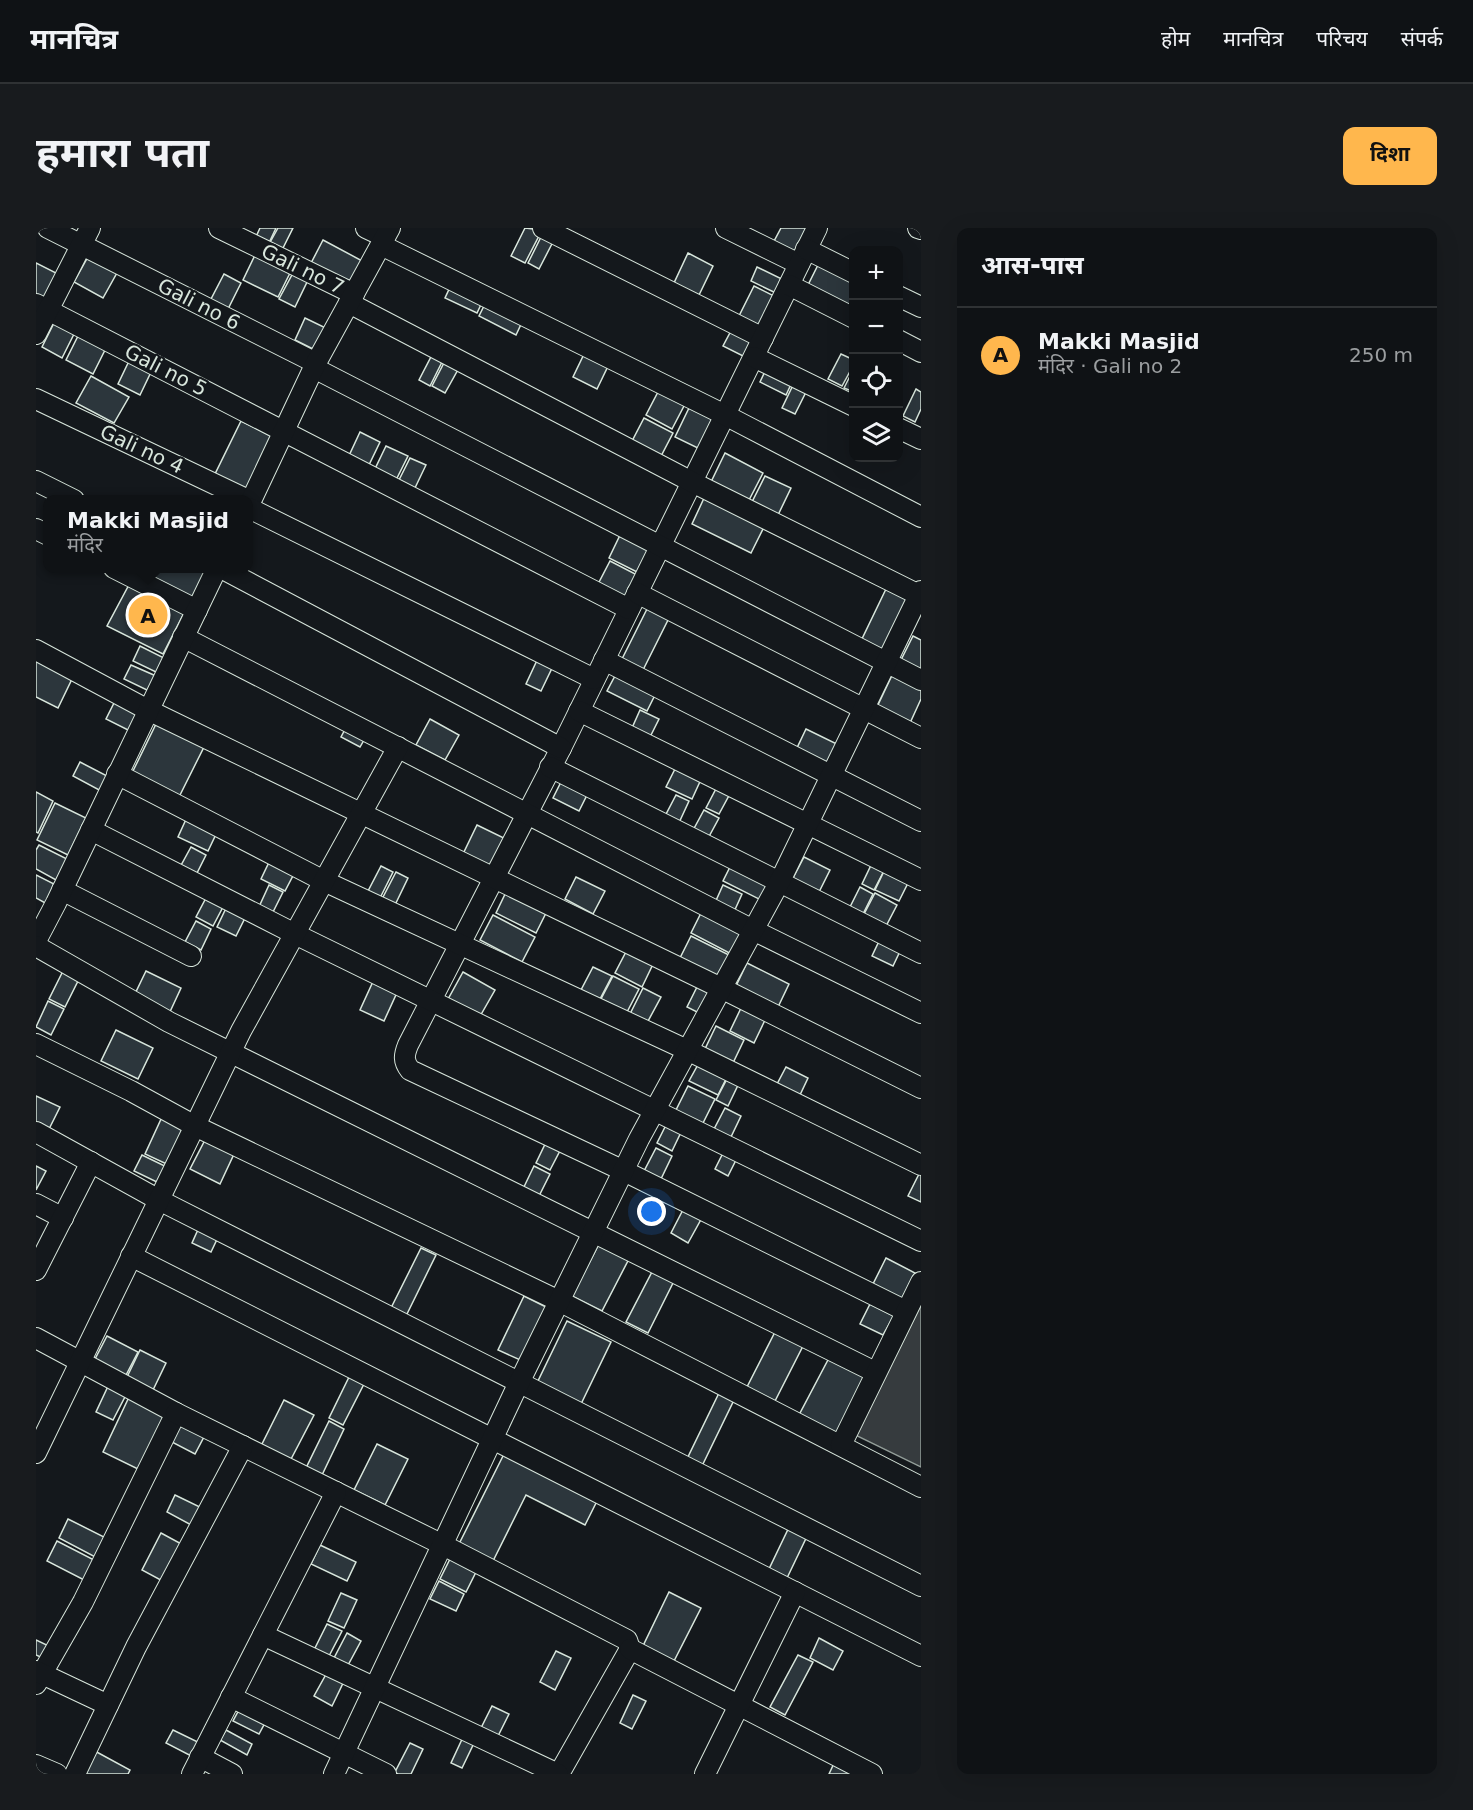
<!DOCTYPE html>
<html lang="hi">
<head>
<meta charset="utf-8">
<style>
  :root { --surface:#0f1215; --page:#181b1e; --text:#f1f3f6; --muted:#9b9ea0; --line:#2f3234; --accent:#ffb74d }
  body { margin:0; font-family:"DejaVu Sans","Noto Sans Devanagari",sans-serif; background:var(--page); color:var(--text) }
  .controls { position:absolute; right:18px; top:18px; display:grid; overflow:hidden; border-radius:12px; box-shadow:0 6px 24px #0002 }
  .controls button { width:54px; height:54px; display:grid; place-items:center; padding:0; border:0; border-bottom:2px solid var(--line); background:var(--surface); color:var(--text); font:30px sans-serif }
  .you { position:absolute; left:616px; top:984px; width:21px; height:21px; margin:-15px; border:4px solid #fff; border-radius:50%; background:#1a73e8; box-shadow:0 0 0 9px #1a73e833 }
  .badge { display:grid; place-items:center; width:39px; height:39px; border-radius:50%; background:var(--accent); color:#111; font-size:20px; font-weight:700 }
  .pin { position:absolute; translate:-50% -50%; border:3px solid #fff; box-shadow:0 2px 6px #0006 }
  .popup { position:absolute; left:7px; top:267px; width:210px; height:78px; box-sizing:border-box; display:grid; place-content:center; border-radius:12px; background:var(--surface); filter:drop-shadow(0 2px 4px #0005); font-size:20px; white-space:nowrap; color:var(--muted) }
  .popup b { font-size:22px; color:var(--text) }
  .popup::after { content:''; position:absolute; left:50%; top:100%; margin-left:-12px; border:12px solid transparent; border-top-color:var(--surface) }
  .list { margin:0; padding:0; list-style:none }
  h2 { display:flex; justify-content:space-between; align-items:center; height:78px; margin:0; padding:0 24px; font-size:26px }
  h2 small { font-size:20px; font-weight:400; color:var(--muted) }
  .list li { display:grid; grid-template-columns:39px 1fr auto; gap:18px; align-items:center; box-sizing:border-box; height:96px; padding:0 24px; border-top:2px solid var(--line) }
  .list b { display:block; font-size:22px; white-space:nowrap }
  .list p { margin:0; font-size:20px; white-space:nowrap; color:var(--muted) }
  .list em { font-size:20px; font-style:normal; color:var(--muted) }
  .icon { flex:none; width:33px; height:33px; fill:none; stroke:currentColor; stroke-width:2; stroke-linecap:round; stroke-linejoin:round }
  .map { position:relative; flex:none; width:885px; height:1546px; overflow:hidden; border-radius:12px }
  header { display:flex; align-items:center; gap:36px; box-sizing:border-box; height:84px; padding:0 30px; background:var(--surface); border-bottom:2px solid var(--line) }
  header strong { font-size:28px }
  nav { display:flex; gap:33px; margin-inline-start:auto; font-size:21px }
  .intro { display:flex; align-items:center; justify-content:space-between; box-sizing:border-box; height:144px; padding:0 36px }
  h1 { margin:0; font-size:42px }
  .button { padding:15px 27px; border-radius:12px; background:var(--accent); color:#111; font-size:21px; font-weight:700 }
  main { display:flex; gap:36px; padding:0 36px }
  aside { flex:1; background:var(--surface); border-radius:12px; box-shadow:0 6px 24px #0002 }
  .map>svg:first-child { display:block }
</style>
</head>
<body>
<header>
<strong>मानचित्र</strong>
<nav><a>होम</a><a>मानचित्र</a><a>परिचय</a><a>संपर्क</a></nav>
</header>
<div class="intro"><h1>हमारा पता</h1><a class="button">दिशा</a></div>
<main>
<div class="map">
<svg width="885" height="1546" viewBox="0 0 885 1546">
  <rect width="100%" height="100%" fill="#14181c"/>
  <!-- water -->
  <path fill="#363b3e" stroke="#939e99" stroke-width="1.5" d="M 885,1055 L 885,1239 L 811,1203 Z"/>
  <!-- building -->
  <g fill="#2c363c" stroke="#d8e6dc" stroke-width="1.5">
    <path d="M 224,0 L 240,0 L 232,17 L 219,11 Z"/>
    <path d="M 242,0 L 257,0 L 245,24 L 232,18 Z"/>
    <path d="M 489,0 L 506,2 L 489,35 L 475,28 Z"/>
    <path d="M 745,0 L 779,0 L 763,31 L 736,17 Z"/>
    <path d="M 507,5 L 519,10 L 503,41 L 492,35 Z"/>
    <path d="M 287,12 L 330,35 L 315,61 L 273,39 Z"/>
    <path d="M 220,25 L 255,43 L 242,69 L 207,52 Z"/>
    <path d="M 652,25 L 677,38 L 663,67 L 638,55 Z"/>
    <path d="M 53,27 L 82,43 L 67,70 L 38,54 Z"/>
    <path d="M 785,31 L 818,47 L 818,82 L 771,59 Z"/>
    <path d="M 0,35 L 26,48 L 12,76 L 0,70 Z"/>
    <path d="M 721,39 L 750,53 L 744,67 L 715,53 Z"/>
    <path d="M 257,45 L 272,52 L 259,79 L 243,71 Z"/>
    <path d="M 188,46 L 205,55 L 192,81 L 174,73 Z"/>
    <path d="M 416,55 L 448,70 L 441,85 L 409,70 Z"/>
    <path d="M 718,58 L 744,71 L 729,101 L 703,88 Z"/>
    <path d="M 450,74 L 487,92 L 480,107 L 443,88 Z"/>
    <path d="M 269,90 L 296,103 L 285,125 L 259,112 Z"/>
    <path d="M 20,91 L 40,102 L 26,130 L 6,119 Z"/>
    <path d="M 696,101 L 722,113 L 713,131 L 687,118 Z"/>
    <path d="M 45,102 L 72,116 L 57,146 L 30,132 Z"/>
    <path d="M 550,122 L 574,134 L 561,161 L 537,149 Z"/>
    <path d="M 397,125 L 408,130 L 394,158 L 383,152 Z"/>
    <path d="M 805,126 L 818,132 L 818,136 L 806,158 L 792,151 Z"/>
    <path d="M 94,131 L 116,142 L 104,167 L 82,156 Z"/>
    <path d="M 410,131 L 424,138 L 409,165 L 396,158 Z"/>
    <path d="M 732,137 L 758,150 L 750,167 L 724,154 Z"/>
    <path d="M 818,140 L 818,164 L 808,160 Z"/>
    <path d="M 55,148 L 93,169 L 78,195 L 40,175 Z"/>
    <path d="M 760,151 L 773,158 L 759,186 L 746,180 Z"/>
    <path d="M 880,161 L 885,164 L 885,181 L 879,194 L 867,188 Z"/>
    <path d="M 623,162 L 649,176 L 636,201 L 610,187 Z"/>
    <path d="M 653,180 L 684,195 L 670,224 L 639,209 Z"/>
    <path d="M 608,190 L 637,205 L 623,232 L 594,217 Z"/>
    <path d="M 205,193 L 237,209 L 211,262 L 179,246 Z"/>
    <path d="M 324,204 L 344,214 L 331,241 L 311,232 Z"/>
    <path d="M 350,218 L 372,228 L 358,256 L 337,245 Z"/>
    <path d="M 689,225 L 727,245 L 712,274 L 675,254 Z"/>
    <path d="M 374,230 L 390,237 L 377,264 L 361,256 Z"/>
    <path d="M 729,248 L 755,260 L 742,287 L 716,274 Z"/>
    <path d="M 669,268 L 729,297 L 715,325 L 656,296 Z"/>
    <path d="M 587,301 L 622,319 L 607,347 L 573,330 Z"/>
    <path d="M 574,333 L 607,350 L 594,377 L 560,360 Z"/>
    <path d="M 117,340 L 175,340 L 158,374 L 112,351 Z"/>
    <path d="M 95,353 L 150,381 L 127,426 L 71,398 Z"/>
    <path d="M 850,361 L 878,375 L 851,429 L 824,415 Z"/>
    <path d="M 612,379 L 633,390 L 605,446 L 584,435 Z"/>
    <path d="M 877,408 L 885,412 L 885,446 L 863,436 Z"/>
    <path d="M 104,418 L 128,430 L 122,445 L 97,433 Z"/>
    <path d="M 503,428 L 518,436 L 505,463 L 490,456 Z"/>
    <path d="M 0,432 L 36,451 L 22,480 L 0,469 Z"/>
    <path d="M 95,437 L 120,448 L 113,463 L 88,451 Z"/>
    <path d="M 859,441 L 885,453 L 885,471 L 874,495 L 841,479 Z"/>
    <path d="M 580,446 L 620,465 L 611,483 L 571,463 Z"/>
    <path d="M 80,471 L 104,482 L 94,503 L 70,491 Z"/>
    <path d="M 604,482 L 623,491 L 614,509 L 596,500 Z"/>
    <path d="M 394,491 L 423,507 L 409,532 L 380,517 Z"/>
    <path d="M 122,492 L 170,515 L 143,569 L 96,545 Z"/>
    <path d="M 313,494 L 332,505 L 324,519 L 305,509 Z"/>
    <path d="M 770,501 L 807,519 L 797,540 L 760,522 Z"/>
    <path d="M 44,534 L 73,549 L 65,563 L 37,548 Z"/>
    <path d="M 642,535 L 667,547 L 656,571 L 630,559 Z"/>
    <path d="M 527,550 L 553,563 L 543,583 L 517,570 Z"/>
    <path d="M 683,555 L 696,562 L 683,586 L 670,580 Z"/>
    <path d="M 0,564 L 17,573 L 2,605 L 0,604 Z"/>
    <path d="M 640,567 L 653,573 L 641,599 L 627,592 Z"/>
    <path d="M 19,575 L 50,590 L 32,627 L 1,612 Z"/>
    <path d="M 668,582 L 683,590 L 670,614 L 655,606 Z"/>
    <path d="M 152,587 L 182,602 L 172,623 L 142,609 Z"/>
    <path d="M 441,597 L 474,613 L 460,642 L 427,626 Z"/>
    <path d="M 3,617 L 31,631 L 20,652 L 0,641 L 0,622 Z"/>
    <path d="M 155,619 L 170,627 L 159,649 L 143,641 Z"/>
    <path d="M 236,628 L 261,640 L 249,663 L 225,651 Z"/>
    <path d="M 768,629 L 794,642 L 781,668 L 755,654 Z"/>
    <path d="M 838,631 L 851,637 L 838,662 L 826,656 Z"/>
    <path d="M 696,635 L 738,655 L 729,674 L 687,653 Z"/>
    <path d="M 851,637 L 875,649 L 863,673 L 839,662 Z"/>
    <path d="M 345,638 L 357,644 L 343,672 L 331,665 Z"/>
    <path d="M 360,644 L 372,650 L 358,679 L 345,673 Z"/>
    <path d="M 0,647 L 20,657 L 11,676 L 0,670 Z"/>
    <path d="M 540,649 L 569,663 L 557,686 L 529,671 Z"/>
    <path d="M 233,657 L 247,664 L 235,688 L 222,681 Z"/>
    <path d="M 687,657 L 706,666 L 697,686 L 678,677 Z"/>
    <path d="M 824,659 L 837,666 L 825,690 L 812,683 Z"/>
    <path d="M 472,660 L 513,679 L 500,705 L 460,685 Z"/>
    <path d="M 839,665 L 861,677 L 848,702 L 826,690 Z"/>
    <path d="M 171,668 L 188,677 L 177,698 L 160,689 Z"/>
    <path d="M 193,674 L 212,684 L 200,708 L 181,699 Z"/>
    <path d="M 667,681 L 713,704 L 701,729 L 655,705 Z"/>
    <path d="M 457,687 L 499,709 L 486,734 L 444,712 Z"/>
    <path d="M 160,693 L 175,701 L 165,722 L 149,714 Z"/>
    <path d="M 655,708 L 699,730 L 688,753 L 644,730 Z"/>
    <path d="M 845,709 L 866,719 L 857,738 L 836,728 Z"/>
    <path d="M 593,718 L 619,732 L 606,759 L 579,745 Z"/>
    <path d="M 711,735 L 753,756 L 742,779 L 700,758 Z"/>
    <path d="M 557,739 L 576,748 L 564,771 L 545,762 Z"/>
    <path d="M 27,743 L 43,751 L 29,779 L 13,771 Z"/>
    <path d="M 110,743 L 145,760 L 132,788 L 97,770 Z"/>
    <path d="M 427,744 L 459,762 L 443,790 L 411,773 Z"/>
    <path d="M 340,747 L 364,758 L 348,793 L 324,782 Z"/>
    <path d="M 577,748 L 603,761 L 591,784 L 565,771 Z"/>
    <path d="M 663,755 L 681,764 L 669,788 L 651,779 Z"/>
    <path d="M 607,760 L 625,769 L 611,795 L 594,786 Z"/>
    <path d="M 12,773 L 28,781 L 15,807 L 0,799 Z"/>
    <path d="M 706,778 L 730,790 L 718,815 L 694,803 Z"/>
    <path d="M 680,798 L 708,812 L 696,837 L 668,823 Z"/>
    <path d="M 80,802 L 117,820 L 102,851 L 65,833 Z"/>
    <path d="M 664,833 L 692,847 L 682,867 L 653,853 Z"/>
    <path d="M 750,839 L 772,850 L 763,869 L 740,858 Z"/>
    <path d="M 693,847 L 704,853 L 692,878 L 680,872 Z"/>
    <path d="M 652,858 L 679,871 L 665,899 L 638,886 Z"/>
    <path d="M 0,868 L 24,879 L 13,901 L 0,894 Z"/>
    <path d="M 689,880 L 705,888 L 693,913 L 676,905 Z"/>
    <path d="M 126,889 L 154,902 L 137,939 L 109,926 Z"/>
    <path d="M 633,891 L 648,898 L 636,923 L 621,915 Z"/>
    <path d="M 513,908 L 528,915 L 514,942 L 500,935 Z"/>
    <path d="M 169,912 L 198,926 L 184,956 L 154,941 Z"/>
    <path d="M 620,920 L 636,928 L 623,955 L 606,947 Z"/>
    <path d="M 689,921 L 702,928 L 692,948 L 679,941 Z"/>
    <path d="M 106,927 L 135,941 L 127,957 L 98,943 Z"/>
    <path d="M 0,938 L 10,943 L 0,962 Z"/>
    <path d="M 498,938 L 514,946 L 501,972 L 485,965 Z"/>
    <path d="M 884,944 L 885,945 L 885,974 L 872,968 Z"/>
    <path d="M 650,976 L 668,986 L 652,1015 L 635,1005 Z"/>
    <path d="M 165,995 L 184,1005 L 175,1024 L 156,1015 Z"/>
    <path d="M 565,1012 L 595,1027 L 566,1083 L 536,1068 Z"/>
    <path d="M 385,1020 L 400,1027 L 369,1090 L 354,1082 Z"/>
    <path d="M 850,1030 L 879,1045 L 864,1074 L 835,1060 Z"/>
    <path d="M 618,1040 L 639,1051 L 612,1105 L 590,1094 Z"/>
    <path d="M 488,1068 L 516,1082 L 491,1135 L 462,1122 Z"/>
    <path d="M 834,1076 L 858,1088 L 847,1107 L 824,1096 Z"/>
    <path d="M 531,1093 L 575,1114 L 545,1176 L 501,1155 Z"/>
    <path d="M 740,1102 L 768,1116 L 739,1173 L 711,1159 Z"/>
    <path d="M 71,1108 L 102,1124 L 89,1149 L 58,1133 Z"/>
    <path d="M 104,1122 L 130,1135 L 117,1162 L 91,1149 Z"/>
    <path d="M 793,1130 L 831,1150 L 800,1207 L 763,1187 Z"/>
    <path d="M 315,1145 L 330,1152 L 307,1197 L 293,1190 Z"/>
    <path d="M 74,1154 L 92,1163 L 77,1192 L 60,1184 Z"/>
    <path d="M 683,1165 L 698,1172 L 665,1240 L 650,1233 Z"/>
    <path d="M 94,1167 L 133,1186 L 106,1243 L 67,1224 Z"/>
    <path d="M 248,1172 L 278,1187 L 254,1233 L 225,1218 Z"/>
    <path d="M 143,1191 L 170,1205 L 159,1226 L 132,1212 Z"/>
    <path d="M 293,1193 L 308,1201 L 286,1247 L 270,1240 Z"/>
    <path d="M 341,1216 L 372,1231 L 349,1277 L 318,1262 Z"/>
    <path d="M 470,1222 L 563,1269 L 549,1297 L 490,1267 L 457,1333 L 423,1316 Z"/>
    <path d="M 139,1267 L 168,1281 L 159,1299 L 131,1284 Z"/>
    <path d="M 32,1291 L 72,1311 L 63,1331 L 23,1310 Z"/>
    <path d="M 756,1293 L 774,1302 L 751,1350 L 733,1341 Z"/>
    <path d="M 125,1305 L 151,1319 L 132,1356 L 106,1342 Z"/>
    <path d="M 21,1313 L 62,1334 L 52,1354 L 11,1333 Z"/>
    <path d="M 284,1317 L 320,1334 L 311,1353 L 275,1336 Z"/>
    <path d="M 415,1329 L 441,1342 L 430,1364 L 404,1351 Z"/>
    <path d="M 403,1353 L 428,1366 L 420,1383 L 394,1371 Z"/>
    <path d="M 633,1364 L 665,1380 L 637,1435 L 606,1420 Z"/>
    <path d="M 305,1365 L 321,1372 L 308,1400 L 292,1393 Z"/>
    <path d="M 291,1396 L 306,1403 L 292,1430 L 278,1422 Z"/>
    <path d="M 311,1405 L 325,1413 L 311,1439 L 297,1432 Z"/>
    <path d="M 783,1410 L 807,1423 L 797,1442 L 774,1430 Z"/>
    <path d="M 0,1412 L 17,1420 L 11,1432 L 0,1427 Z"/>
    <path d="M 520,1423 L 535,1430 L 519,1462 L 504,1454 Z"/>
    <path d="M 762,1427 L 777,1434 L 749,1487 L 734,1479 Z"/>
    <path d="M 293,1441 L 310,1449 L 296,1478 L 278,1468 Z"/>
    <path d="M 597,1467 L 610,1473 L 596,1501 L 584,1495 Z"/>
    <path d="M 456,1478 L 473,1486 L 460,1512 L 443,1504 Z"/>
    <path d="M 204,1480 L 230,1493 L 223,1506 L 197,1493 Z"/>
    <path d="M 137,1502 L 168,1517 L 161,1531 L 130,1515 Z"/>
    <path d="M 190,1502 L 216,1516 L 211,1527 L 184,1512 Z"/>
    <path d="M 428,1507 L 439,1513 L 426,1540 L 415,1535 Z"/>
    <path d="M 374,1515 L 387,1521 L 375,1546 L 362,1546 L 359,1544 Z"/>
    <path d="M 57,1522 L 94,1542 L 92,1546 L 44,1546 Z"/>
    <path d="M 800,1531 L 816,1546 L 793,1546 Z"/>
  </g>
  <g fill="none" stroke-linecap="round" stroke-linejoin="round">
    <defs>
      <g id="street">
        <path d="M 12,0 L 280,135"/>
        <path d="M 183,0 L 318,66"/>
        <path d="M 330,0 L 349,9"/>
        <path d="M 507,0 L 727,110"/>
        <path d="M 690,0 L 763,36"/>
        <path d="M 781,0 L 525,520 L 372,817 C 368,827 367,833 374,842 L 588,943 L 870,1083"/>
        <path d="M 882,0 L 885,1"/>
        <path d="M 345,17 L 689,187 L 885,289"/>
        <path d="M 770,21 L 818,45"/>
        <path d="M 753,57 L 818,90"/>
        <path d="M 862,68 L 885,79"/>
        <path d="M 313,75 L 656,254 L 885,368"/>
        <path d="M 0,76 L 593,381"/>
        <path d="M 0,106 L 54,0"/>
        <path d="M 862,112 L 885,124"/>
        <path d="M 718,129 L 818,178"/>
        <path d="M 278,140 L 885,452"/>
        <path d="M 0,171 L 212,272"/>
        <path d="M 862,200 L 885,211"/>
        <path d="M 0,253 L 38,272"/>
        <path d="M 213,277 L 280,135 L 354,0"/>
        <path d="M 213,280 L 558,451"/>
        <path d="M 0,301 L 12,307"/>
        <path d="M 78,340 L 161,382"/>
        <path d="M 185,340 L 525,520"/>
        <path d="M 601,365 L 885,510"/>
        <path d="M 147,409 L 717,702 L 885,785"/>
        <path d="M 0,422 L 112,482 L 685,760 L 885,860"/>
        <path d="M 568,432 L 885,593"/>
        <path d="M 543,483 L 885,652"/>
        <path d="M 514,539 L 885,725"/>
        <path d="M 81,546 L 288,653 L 651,822 L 885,937"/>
        <path d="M 55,602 L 259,706 L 885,1013"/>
        <path d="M 26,662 L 155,728"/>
        <path d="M 0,713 L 20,675 L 181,340"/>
        <path d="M 0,718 L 133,794 L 839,1144"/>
        <path d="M 0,816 L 95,863 L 159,898 L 523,1073 L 885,1259"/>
        <path d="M 0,904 L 123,972 L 885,1358"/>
        <path d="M 0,976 L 27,990"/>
        <path d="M 95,1028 L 885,1428"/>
        <path d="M 0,1042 L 55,934"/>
        <path d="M 0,1110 L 140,1185 L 47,1374 L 0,1456"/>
        <path d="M 140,1185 L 407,1317 L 591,1412 L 594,1421 L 523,1546"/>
        <path d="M 805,1217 L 885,1054"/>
        <path d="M 0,1225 L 205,803 L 362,519"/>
        <path d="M 227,1407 L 522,1546"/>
        <path d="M 594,1421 L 836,1546"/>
        <path d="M 0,1443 L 72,1477"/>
        <path d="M 195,1469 L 350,1546"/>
        <path d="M 164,1529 L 196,1546"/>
        <path d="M 0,1537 L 21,1546"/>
        <path d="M 39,1546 L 100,1419 L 207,1218"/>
        <path d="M 156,1546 L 300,1264"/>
        <path d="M 298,1546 L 478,1165 L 603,911 L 743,655 L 885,363"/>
        <path d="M 669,1546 L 759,1364"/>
      </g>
    </defs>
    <!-- street casing -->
    <use href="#street" stroke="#d8e6dc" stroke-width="22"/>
    <!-- street -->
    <use href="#street" stroke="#14181c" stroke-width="20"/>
  </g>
  <g text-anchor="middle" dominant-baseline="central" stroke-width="4.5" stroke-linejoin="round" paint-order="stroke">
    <!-- street labels -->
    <g font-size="20" fill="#d8e6dc" stroke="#14181c">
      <text transform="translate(267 41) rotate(26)">Gali no 7</text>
      <text transform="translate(163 76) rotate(27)">Gali no 6</text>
      <text transform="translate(130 142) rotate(27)">Gali no 5</text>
      <text transform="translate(106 221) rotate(25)">Gali no 4</text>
    </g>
  </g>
</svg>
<div class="controls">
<button>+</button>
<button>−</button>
<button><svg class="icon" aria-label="locate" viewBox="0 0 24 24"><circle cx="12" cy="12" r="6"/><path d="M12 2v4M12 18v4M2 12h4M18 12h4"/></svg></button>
<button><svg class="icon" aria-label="layers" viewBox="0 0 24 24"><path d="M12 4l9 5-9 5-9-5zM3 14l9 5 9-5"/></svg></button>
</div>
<div class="you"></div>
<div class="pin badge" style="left:112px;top:387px">A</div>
<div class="popup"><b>Makki Masjid</b>मंदिर</div>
</div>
<aside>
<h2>आस-पास<small></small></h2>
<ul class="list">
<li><span class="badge">A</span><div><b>Makki Masjid</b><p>मंदिर · Gali no 2</p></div><em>250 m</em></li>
</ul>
</aside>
</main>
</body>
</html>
